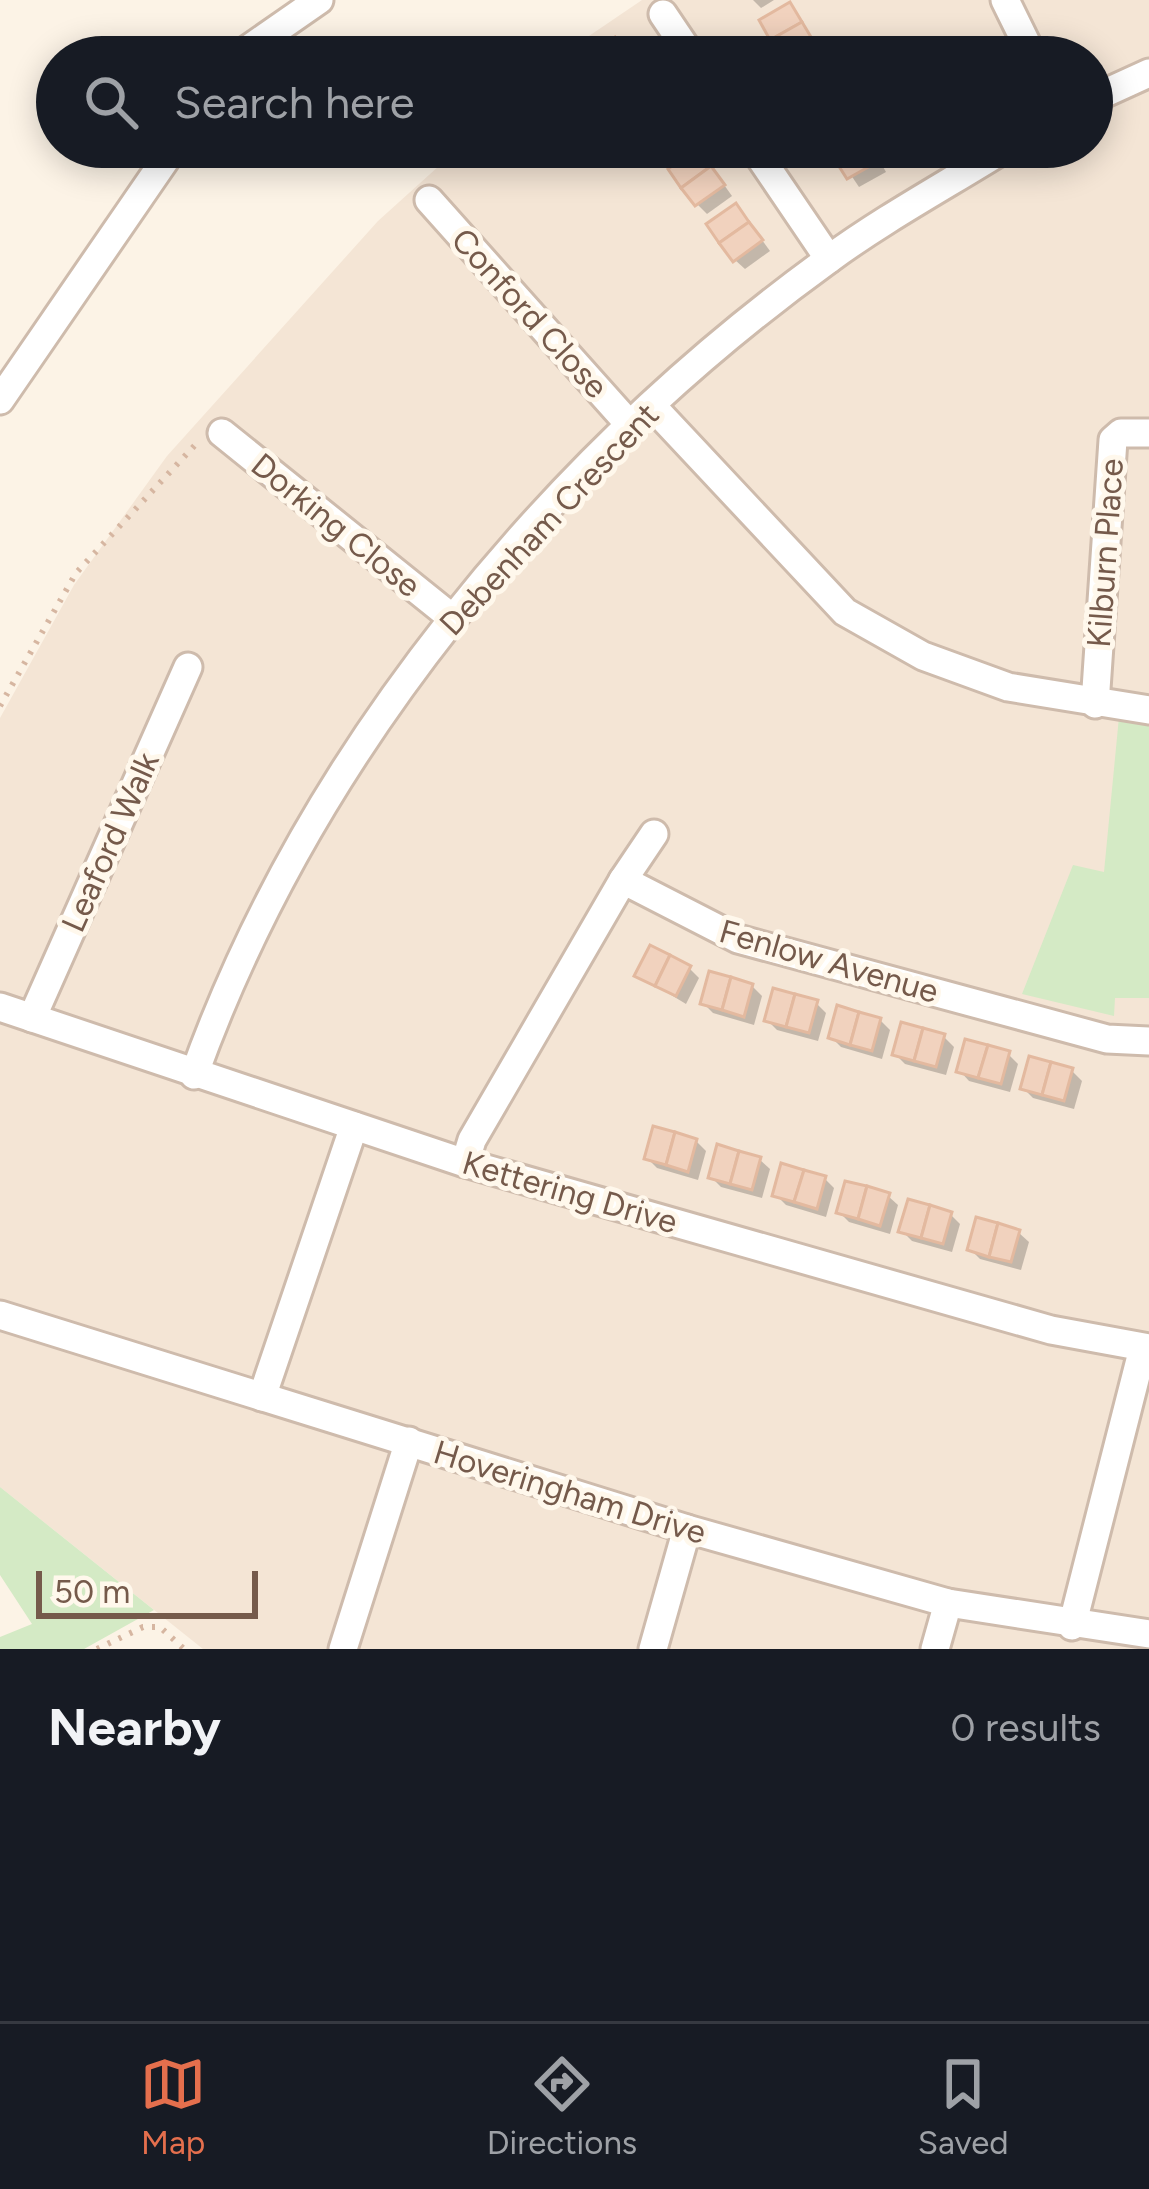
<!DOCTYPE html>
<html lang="en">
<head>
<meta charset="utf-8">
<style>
  :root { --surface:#171b24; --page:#242831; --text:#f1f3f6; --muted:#9ea1a6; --line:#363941; --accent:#e46f4d }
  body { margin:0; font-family:Figtree,sans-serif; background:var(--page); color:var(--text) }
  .scale { position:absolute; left:36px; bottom:30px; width:222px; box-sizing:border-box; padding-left:12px; border:6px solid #755a4b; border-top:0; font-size:33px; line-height:42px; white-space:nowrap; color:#755a4b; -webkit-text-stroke:9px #fff8ec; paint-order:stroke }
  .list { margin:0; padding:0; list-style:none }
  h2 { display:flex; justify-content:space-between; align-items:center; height:156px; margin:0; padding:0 48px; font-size:51px }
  h2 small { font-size:39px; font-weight:400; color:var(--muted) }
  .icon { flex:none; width:66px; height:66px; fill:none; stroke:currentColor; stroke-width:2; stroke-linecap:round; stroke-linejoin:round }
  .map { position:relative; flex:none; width:1149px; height:1649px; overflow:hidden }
  .search { position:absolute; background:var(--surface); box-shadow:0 6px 30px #0003; left:36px; right:36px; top:36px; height:132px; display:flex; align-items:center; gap:30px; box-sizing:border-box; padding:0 42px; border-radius:66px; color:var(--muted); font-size:45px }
  .sheet { height:372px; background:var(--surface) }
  nav { display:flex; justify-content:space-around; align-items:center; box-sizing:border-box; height:168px; border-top:3px solid var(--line); background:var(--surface); font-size:33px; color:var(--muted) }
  nav a { display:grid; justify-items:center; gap:6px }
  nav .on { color:var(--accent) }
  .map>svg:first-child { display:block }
</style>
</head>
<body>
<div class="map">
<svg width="1149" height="1649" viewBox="0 0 1149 1649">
  <rect width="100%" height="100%" fill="#fcf3e6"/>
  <!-- residential -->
  <path fill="#f4e5d5" d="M 642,0 L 1149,0 L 1149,1649 L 203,1649 L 0,1487 L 0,718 L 74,585 L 167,456 L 378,221 L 460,147 L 1092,147 L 1092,57 L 558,57 Z"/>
  <!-- green -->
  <g fill="#d4eac5">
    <path d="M 1119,717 L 1149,719 L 1149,998 L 1115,998 L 1114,1016 L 1022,994 L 1073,865 L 1104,872 Z"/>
    <path d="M 0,1487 L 154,1610 L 84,1649 L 0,1649 L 0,1637 L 32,1624 L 0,1575 Z"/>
  </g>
  <!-- shadow -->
  <g fill="#0003">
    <path d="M 753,0 L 774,0 L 761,8 Z"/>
    <path d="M 790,5 L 821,52 L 813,57 L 784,57 L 763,21 Z"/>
    <path d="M 653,147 L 683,147 L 665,159 Z"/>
    <path d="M 832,147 L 872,147 L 886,172 L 859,187 Z"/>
    <path d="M 707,161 L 732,196 L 707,214 L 697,204 Z"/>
    <path d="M 745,217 L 770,251 L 745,269 L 735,260 Z"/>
    <path d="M 689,968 L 699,978 L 686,1004 L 638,975 Z"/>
    <path d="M 752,986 L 762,996 L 754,1025 L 713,1013 L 703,1003 Z"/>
    <path d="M 816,1003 L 826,1013 L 818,1041 L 777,1030 L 767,1020 Z"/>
    <path d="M 880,1020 L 890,1030 L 882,1059 L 841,1047 L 831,1037 Z"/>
    <path d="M 944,1037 L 954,1047 L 946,1075 L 905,1064 L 895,1054 Z"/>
    <path d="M 1008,1054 L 1018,1064 L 1010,1092 L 969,1081 L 960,1071 Z"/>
    <path d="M 1072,1071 L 1082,1081 L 1074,1109 L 1033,1098 L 1023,1088 Z"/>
    <path d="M 696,1141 L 706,1151 L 698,1180 L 657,1168 L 647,1158 Z"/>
    <path d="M 760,1160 L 770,1169 L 762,1198 L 721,1187 L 711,1177 Z"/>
    <path d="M 824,1178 L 834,1188 L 826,1217 L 786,1205 L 776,1195 Z"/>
    <path d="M 888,1196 L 898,1205 L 890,1234 L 849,1222 L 839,1212 Z"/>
    <path d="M 950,1214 L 960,1224 L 952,1252 L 912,1241 L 902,1231 Z"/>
    <path d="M 1019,1233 L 1029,1242 L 1021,1270 L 980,1259 L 970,1249 Z"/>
  </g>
  <!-- building -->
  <g fill="#f1d2be" stroke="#e3b99f" stroke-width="3">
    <path d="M 790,2 L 802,22 L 770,40 L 759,20 Z"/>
    <path d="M 802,22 L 814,42 L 780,57 L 770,40 Z"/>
    <path d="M 615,37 L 629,55 L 587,57 Z"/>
    <path d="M 697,147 L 711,166 L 681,188 L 668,169 Z"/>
    <path d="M 828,147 L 857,147 L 835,160 Z"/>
    <path d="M 857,147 L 871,147 L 879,161 L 847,179 L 835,160 Z"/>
    <path d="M 711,166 L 725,185 L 695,206 L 681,188 Z"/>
    <path d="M 736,203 L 749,222 L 719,243 L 706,224 Z"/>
    <path d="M 749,222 L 763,240 L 733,262 L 719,243 Z"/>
    <path d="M 650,945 L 670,955 L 655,986 L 634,976 Z"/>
    <path d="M 670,955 L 691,966 L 676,996 L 655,986 Z"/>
    <path d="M 709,971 L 731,977 L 722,1010 L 700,1004 Z"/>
    <path d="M 731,977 L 753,984 L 744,1017 L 722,1010 Z"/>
    <path d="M 773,988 L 795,994 L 786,1027 L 764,1021 Z"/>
    <path d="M 795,994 L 818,1000 L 809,1033 L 786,1027 Z"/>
    <path d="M 837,1005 L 859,1012 L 850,1045 L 828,1038 Z"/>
    <path d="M 859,1012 L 881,1018 L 872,1051 L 850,1045 Z"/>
    <path d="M 901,1022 L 923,1028 L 914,1061 L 892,1055 Z"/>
    <path d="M 923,1028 L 945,1034 L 936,1067 L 914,1061 Z"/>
    <path d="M 965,1039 L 988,1045 L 978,1078 L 956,1072 Z"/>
    <path d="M 988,1045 L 1010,1051 L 1001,1084 L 978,1078 Z"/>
    <path d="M 1029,1056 L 1051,1062 L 1042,1095 L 1020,1089 Z"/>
    <path d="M 1051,1062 L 1073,1068 L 1064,1101 L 1042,1095 Z"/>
    <path d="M 653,1126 L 675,1132 L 666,1165 L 644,1159 Z"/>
    <path d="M 675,1132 L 697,1139 L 688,1172 L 666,1165 Z"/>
    <path d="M 717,1144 L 739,1151 L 730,1184 L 708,1178 Z"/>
    <path d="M 739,1151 L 761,1157 L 752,1190 L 730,1184 Z"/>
    <path d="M 781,1163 L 804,1170 L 794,1202 L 772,1196 Z"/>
    <path d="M 804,1170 L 826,1176 L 817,1209 L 794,1202 Z"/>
    <path d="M 845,1181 L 867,1186 L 858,1219 L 836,1213 Z"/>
    <path d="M 867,1186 L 890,1193 L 880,1226 L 858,1219 Z"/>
    <path d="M 908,1199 L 930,1205 L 921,1238 L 898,1232 Z"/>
    <path d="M 930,1205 L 952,1212 L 943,1244 L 921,1238 Z"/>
    <path d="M 976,1217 L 998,1223 L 989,1257 L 967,1250 Z"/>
    <path d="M 998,1223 L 1020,1230 L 1011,1262 L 989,1257 Z"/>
  </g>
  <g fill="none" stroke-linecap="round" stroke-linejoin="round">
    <defs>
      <g id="street">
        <path d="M 1005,0 L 1033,57"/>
        <path d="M 663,14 L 692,57"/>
        <path d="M 237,57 L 319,0"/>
        <path d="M 1092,99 L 1149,73"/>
        <path d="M 753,147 L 829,259"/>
        <path d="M 429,200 L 630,425"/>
        <path d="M 0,400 L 174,147"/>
        <path d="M 652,406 L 845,612 L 923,656 L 1008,687 L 1149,710"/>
        <path d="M 222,433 L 451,617"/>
        <path d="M 1095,704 L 1113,440 L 1121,433 L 1149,433"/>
        <path d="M 623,880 L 654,834"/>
        <path d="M 0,1007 L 465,1163 L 1051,1330 L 1149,1348"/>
        <path d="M 32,1018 L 188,667"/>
        <path d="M 194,1075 C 310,752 552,459 829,259 C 885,218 948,184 1007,147"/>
        <path d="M 465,1163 L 472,1140 L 623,880 L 738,939 L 1107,1039 L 1149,1041"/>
        <path d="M 0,1315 L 687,1529 L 948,1603 L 1149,1634"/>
        <path d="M 262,1397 L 354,1126"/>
        <path d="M 1072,1626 L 1143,1348"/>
        <path d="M 343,1649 L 409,1441"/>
        <path d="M 653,1649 L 687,1529"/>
        <path d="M 935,1649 L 948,1603"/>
      </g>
    </defs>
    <!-- street casing -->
    <use href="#street" stroke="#cebbac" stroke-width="33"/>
    <!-- path -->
    <g stroke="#d6b6a1" stroke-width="6" stroke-dasharray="3 9" stroke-linecap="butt">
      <path d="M 0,706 L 76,573 L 196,444"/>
      <path d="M 97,1649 L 143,1627 L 160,1627 L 184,1649"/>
    </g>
    <!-- street -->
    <use href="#street" stroke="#fff" stroke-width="27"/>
  </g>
  <g text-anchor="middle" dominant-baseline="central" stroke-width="10" stroke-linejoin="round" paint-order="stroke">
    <!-- street labels -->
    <g font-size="33" fill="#755a4b" stroke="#fff8ec">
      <text transform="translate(530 313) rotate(48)">Conford Close</text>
      <text transform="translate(549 519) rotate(-47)">Debenham Crescent</text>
      <text transform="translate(336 525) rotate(39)">Dorking Close</text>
      <text transform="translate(1105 553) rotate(-86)">Kilburn Place</text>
      <text transform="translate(110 842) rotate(-66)">Leaford Walk</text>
      <text transform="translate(829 961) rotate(16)">Fenlow Avenue</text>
      <text transform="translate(570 1192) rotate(16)">Kettering Drive</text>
      <text transform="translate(570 1492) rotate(17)">Hoveringham Drive</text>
    </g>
  </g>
</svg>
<div class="scale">50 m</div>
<div class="search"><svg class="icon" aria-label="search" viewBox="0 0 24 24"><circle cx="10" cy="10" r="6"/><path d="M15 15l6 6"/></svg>Search here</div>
</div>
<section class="sheet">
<h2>Nearby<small>0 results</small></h2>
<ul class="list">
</ul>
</section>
<nav>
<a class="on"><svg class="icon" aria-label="map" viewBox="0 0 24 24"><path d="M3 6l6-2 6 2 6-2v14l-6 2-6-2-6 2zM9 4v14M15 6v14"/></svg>Map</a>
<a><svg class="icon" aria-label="directions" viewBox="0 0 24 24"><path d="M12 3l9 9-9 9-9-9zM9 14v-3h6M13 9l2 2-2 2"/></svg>Directions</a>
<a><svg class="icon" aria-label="saved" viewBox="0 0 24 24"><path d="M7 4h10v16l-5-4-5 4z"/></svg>Saved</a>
</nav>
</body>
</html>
